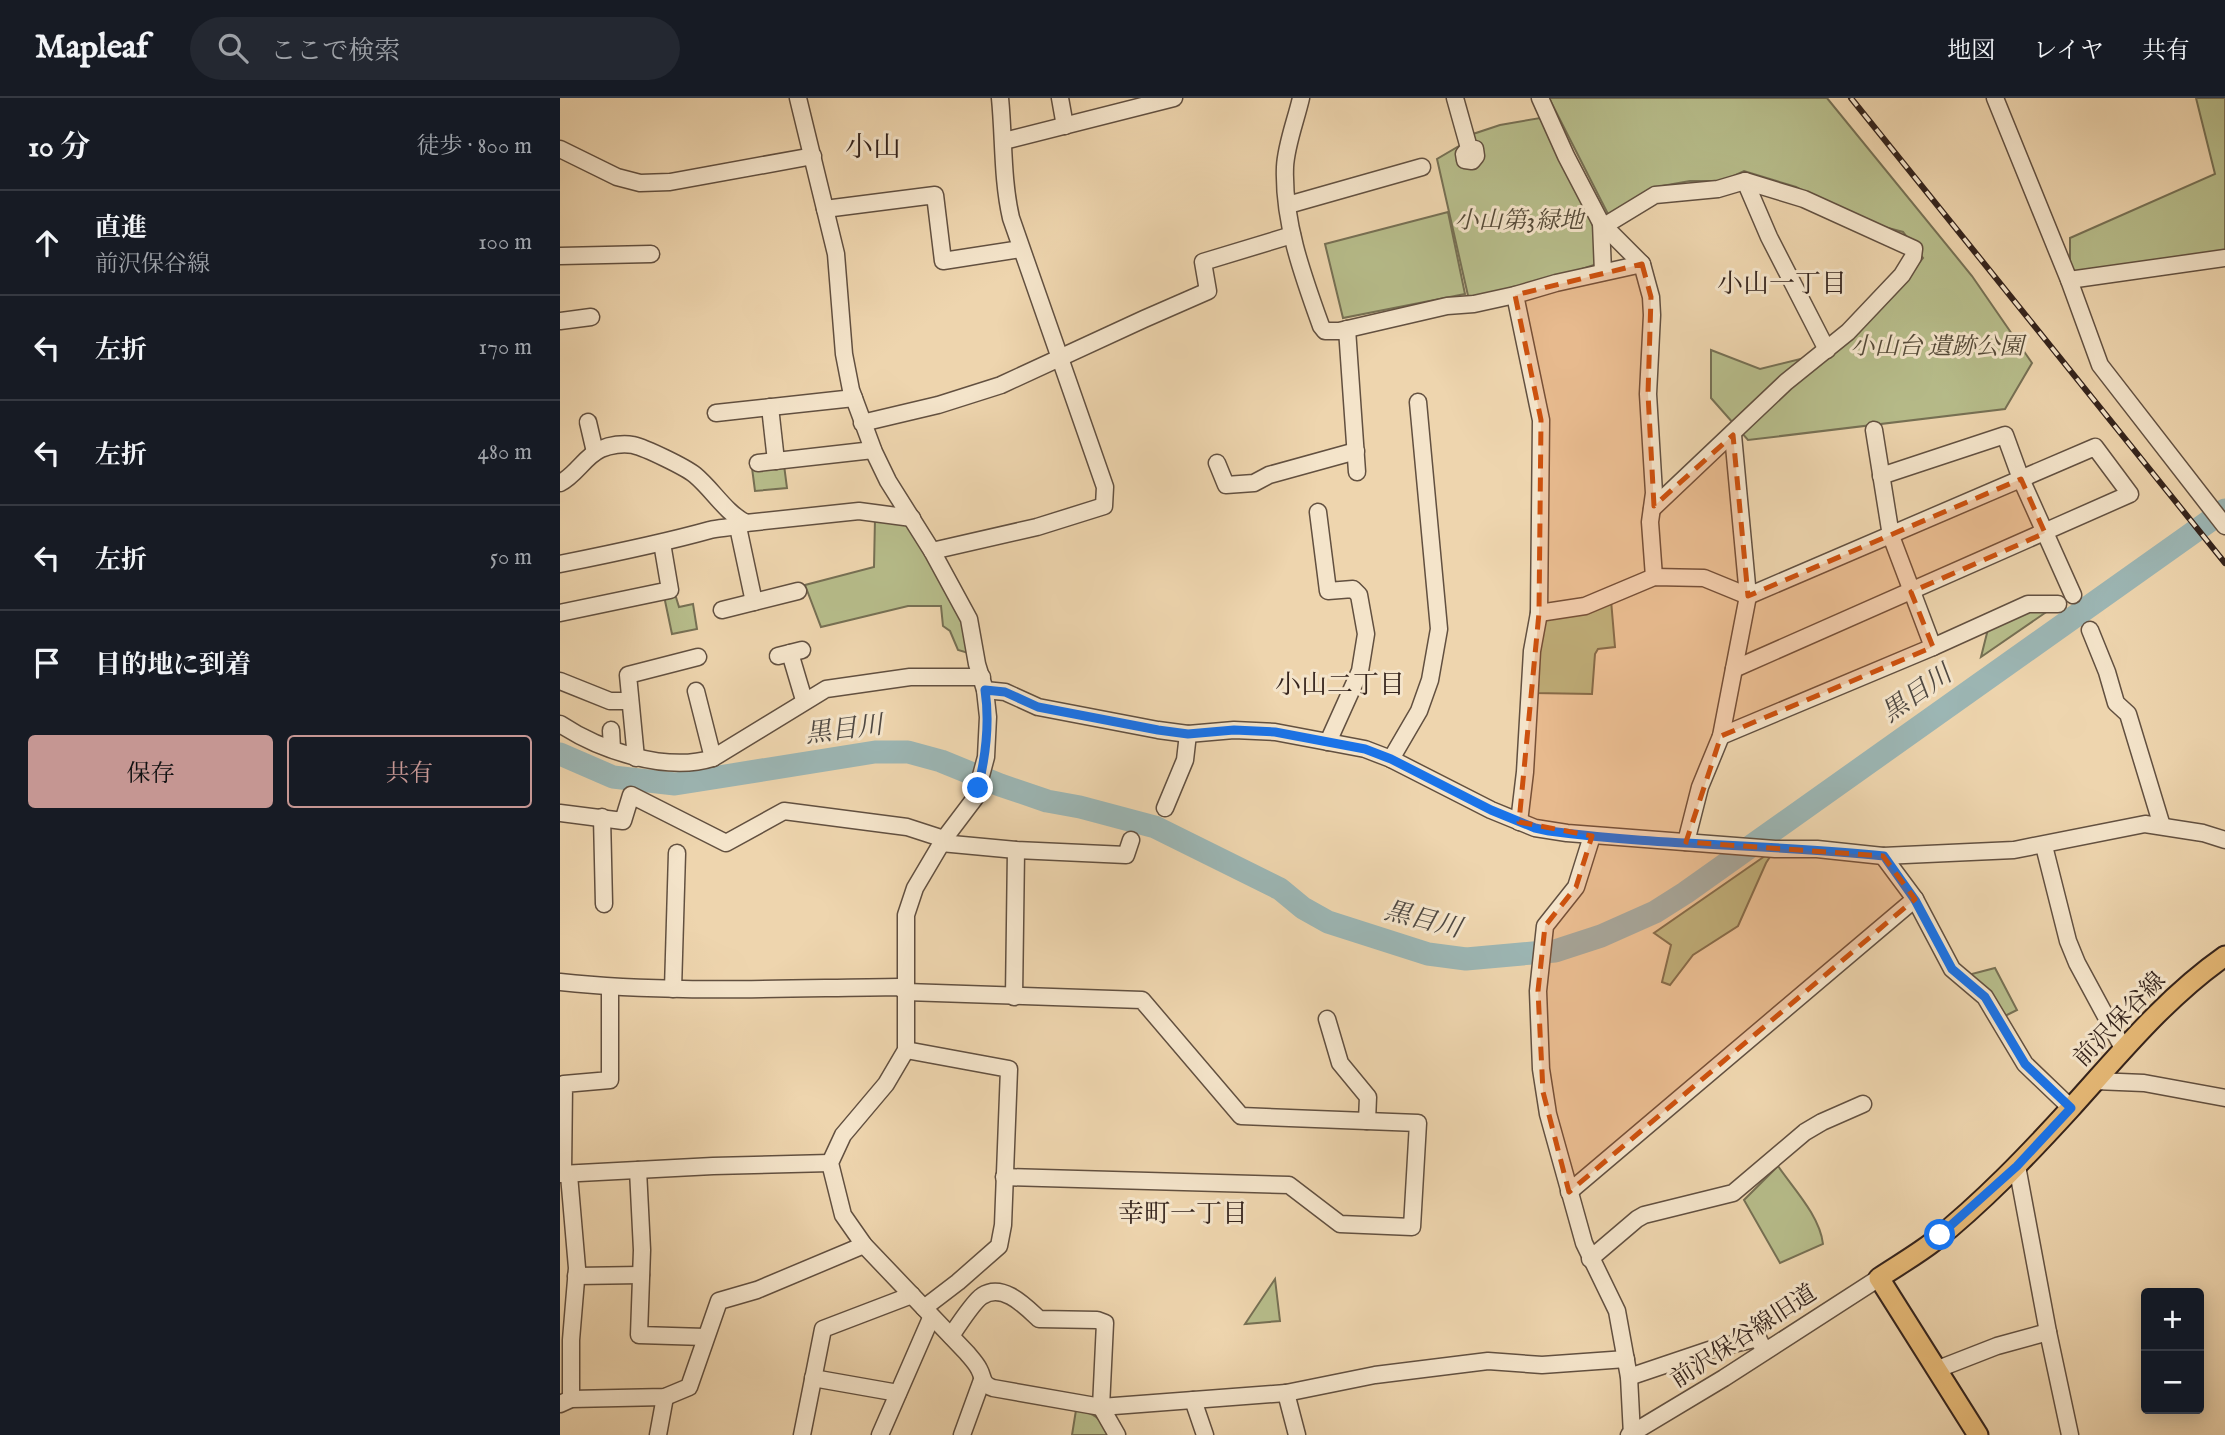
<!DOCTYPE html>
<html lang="ja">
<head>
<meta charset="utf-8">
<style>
  :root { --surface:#171b24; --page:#242831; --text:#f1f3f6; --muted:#9ea1a6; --line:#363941; --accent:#c59692 }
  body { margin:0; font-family:"IM FELL English","Noto Serif JP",serif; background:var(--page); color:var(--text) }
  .controls { position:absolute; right:21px; bottom:21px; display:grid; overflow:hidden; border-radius:7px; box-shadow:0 4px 18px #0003 }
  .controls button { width:63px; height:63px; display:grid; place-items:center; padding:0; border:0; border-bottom:2px solid var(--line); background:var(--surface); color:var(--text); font:35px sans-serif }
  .stop { position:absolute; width:21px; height:21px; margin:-16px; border:5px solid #1a73e8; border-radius:50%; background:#fff }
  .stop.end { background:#1a73e8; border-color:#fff; box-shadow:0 2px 7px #0008 }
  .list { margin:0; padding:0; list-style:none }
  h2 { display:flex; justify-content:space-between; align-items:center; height:91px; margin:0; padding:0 28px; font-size:30px }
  h2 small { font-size:23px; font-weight:400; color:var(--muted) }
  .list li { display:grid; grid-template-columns:46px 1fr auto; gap:21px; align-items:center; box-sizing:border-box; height:105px; padding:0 28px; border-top:2px solid var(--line) }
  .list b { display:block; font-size:26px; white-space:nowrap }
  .list p { margin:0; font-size:23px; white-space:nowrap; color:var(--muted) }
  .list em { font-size:23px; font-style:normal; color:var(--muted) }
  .actions { display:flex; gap:14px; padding:21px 28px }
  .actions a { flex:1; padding:16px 0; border:2px solid var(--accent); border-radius:7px; text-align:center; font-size:24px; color:var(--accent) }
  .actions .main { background:var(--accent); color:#111 }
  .icon { flex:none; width:38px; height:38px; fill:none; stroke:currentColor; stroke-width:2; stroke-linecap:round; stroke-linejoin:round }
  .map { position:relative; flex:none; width:1665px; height:1337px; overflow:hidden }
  header { display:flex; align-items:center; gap:42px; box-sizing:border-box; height:98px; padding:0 35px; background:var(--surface); border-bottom:2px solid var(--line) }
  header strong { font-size:33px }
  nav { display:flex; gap:38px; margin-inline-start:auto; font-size:24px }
  .search { width:490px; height:63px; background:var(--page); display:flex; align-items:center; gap:18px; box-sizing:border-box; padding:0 24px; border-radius:38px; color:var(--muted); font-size:26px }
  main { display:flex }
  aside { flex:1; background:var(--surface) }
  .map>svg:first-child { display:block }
</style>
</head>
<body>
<header>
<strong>Mapleaf</strong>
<div class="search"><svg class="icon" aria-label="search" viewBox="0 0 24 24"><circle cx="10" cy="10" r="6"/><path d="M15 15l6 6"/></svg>ここで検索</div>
<nav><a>地図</a><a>レイヤ</a><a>共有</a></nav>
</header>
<main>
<aside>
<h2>10 分<small>徒歩 · 800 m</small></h2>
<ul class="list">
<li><svg class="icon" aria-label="ahead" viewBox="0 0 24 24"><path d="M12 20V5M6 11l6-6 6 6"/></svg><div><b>直進</b><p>前沢保谷線</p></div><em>100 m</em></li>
<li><svg class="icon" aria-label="left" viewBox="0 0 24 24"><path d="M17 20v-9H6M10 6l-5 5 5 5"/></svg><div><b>左折</b></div><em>170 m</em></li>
<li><svg class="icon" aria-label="left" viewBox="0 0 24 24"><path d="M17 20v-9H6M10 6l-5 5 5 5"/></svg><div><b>左折</b></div><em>480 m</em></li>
<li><svg class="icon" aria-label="left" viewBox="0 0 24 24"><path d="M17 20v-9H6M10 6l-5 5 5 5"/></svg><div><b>左折</b></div><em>50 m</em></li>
<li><svg class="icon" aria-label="arrive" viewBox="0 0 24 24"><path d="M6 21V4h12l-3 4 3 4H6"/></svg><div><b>目的地に到着</b></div></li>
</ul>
<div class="actions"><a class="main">保存</a><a>共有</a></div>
</aside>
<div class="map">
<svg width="1665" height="1337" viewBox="0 0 1665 1337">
  <rect width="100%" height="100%" fill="#eed5ae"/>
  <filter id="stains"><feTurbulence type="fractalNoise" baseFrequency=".00286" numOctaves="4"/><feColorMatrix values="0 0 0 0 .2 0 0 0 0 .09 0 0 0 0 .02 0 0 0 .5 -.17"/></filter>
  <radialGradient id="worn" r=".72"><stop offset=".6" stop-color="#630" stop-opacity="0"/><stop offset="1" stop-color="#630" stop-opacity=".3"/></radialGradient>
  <!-- green -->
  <g fill="#b7bd8b" stroke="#767054" stroke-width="2">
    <path d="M 989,0 L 1267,0 L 1412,178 L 1472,265 L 1445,311 L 1188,342 L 1151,300 L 1151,252 L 1200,271 L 1273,253 L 1339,189 L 1363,160 L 1343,134 L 1298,122 L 1236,89 L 1184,73 L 1163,83 L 1130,83 L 1102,88 L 1050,120 Z"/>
    <path d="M 1636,0 L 1665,0 L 1665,154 L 1510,174 L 1510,140 L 1655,76 Z"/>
    <path d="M 980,20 L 1034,128 L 1037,166 L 955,193 L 909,202 L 877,61 L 899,48 L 913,36 L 940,27 Z"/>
    <path d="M 888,114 L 905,196 L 783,220 L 765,146 Z"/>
    <path d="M 224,367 L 227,390 L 195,393 L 192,370 Z"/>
    <path d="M 315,420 L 351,424 L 404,522 L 412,556 L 398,552 L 390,533 L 383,528 L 381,508 L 348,508 L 261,529 L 245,487 L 314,469 Z"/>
    <path d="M 115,496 L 119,509 L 133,506 L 137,531 L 112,536 L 104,498 Z"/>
    <path d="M 1051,502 L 1055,549 L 1038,551 L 1035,556 L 1032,596 L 974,595 L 982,521 Z"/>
    <path d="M 1498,506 L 1421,559 L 1430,523 Z"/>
    <path d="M 1215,751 L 1206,765 L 1178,828 L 1133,857 L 1110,887 L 1102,884 L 1111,847 L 1094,835 Z"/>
    <path d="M 1435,870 L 1457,912 L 1441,920 L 1404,878 Z"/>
    <path d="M 1218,1068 C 1233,1090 1260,1118 1263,1146 L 1220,1165 L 1184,1102 Z"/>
    <path d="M 715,1181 L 720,1223 L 685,1226 Z"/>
    <path d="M 516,1312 C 535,1315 541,1320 548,1337 L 512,1337 Z"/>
  </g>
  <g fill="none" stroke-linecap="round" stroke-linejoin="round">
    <!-- river -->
    <path stroke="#9cb6b4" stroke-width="23" d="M 0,656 L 53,679 L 115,686 L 315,654 L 348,654 L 381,663 L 440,687 L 487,703 L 520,709 L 595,729 L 720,791 L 743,810 L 768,824 L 868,856 L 906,861 L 995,853 L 1041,838 L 1095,814 L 1125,795 L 1665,412"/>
    <defs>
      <g id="minor">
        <path d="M 238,0 L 276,156 L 284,256 L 291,292 L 314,354 L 328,383 L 372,453 L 409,521 L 417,566 L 425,592 L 428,619 L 426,659 L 415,700 L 384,741 L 355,790 L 346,817 L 346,952 L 326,986 L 283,1037 L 270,1065 L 283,1117 L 304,1147 L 407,1255 C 411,1260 416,1265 419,1271 C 424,1280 421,1286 433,1290 L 541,1309 L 726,1295 L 815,1277 L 928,1263 L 982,1267 L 1066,1261"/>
        <path d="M 500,0 L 505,28"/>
        <path d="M 741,0 C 736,22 726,47 725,69 C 723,124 743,178 761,228 L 765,233 L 779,233 L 887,208 L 914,206 L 955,197 L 996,185 L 1082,166 L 1091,199 L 1092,217 L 1088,296 L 1094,395 L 1090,424 L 1094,479"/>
        <path d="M 895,0 L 909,50 L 904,56 L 905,62 L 912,63 L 916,58 L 915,51 L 909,50"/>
        <path d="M 980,0 L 1006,58 L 1041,125 L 1082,166"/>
        <path d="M 1435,0 L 1509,182 L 1540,267 L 1665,428"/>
        <path d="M 444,43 L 614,0"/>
        <path d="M 0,51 L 57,79 L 80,85 L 110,84 L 253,58"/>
        <path d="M 1185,83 L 1209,139 L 1267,252"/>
        <path d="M 728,107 L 862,69"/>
        <path d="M 265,111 L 375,97 L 383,163 L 461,151"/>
        <path d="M 1041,125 L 1043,174"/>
        <path d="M 1044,128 L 1095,97 L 1158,91 L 1185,83 L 1244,101 L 1354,151 L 1353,159 L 1342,177 L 1288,234 L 1226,284 L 1092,411"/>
        <path d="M 0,158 L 91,156"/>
        <path d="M 1509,182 L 1665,160"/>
        <path d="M 955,197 L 981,322 L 979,515 L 972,553 L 965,674 L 959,724"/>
        <path d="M 0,223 L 31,219"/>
        <path d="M 787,231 L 797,374"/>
        <path d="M 210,309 L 216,363"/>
        <path d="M 156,315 L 294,300"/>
        <path d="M 28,324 L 35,354"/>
        <path d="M 302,325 L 378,307 L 441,287 L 584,221 L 648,193 L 643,164 L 732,137"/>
        <path d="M 1314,332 L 1331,438 L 1373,549"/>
        <path d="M 198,365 L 313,352"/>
        <path d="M 657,365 L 666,387 L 694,385 L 709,377 L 796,353"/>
        <path d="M 1321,378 L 1445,337 L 1461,381 L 1513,497"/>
        <path d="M 0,385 C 16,377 25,358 41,351 C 50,347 63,345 73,347 C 86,350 125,369 135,377 C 153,392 165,414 186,425 L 299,413 L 352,420"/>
        <path d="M 758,414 L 768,493 L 793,491 L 799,497 L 806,536 L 800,573 L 768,644"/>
        <path d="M 178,429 L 194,504"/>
        <path d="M 372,453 L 477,429 L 544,408 L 545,389 L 451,120 C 442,81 444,40 440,0"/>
        <path d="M 0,466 C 50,456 100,446 150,432 C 162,429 176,430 186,425"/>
        <path d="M 162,512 L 238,493"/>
        <path d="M 0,515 L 110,492 L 102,445"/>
        <path d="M 979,515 L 1025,508 L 1094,479 L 1144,480 L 1188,498 L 1535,349 L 1570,396 L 1174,571"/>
        <path d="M 1530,532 L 1547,574 L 1556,605 L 1568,616 L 1602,728"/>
        <path d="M 230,555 L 244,602"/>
        <path d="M 218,558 L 242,552"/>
        <path d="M 0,583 L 50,603 L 70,603"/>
        <path d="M 425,592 L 445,594 L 478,609 L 598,632 L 628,636 L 674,632 L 715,634 L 805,651 L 831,661 L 931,712 L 975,730 L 1007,735 L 1215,751 L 1257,751 L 1323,758 L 1454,752 L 1585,726 L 1643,735 L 1665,742"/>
        <path d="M 136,593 L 153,660"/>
        <path d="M 0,626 C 39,652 106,675 153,660 L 266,591 L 350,579 L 422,579"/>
        <path d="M 51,632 L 52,651"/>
        <path d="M 1161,638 L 1373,549 L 1468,506 L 1498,506"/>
        <path d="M 76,660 L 68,577 L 138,559"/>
        <path d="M 831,661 L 859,613 L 870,582 L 879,531 L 858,304"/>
        <path d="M 605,710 L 625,662 L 628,636"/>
        <path d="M 0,715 L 63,723 L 71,697 L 166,745 L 224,713 L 347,729 L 384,741"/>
        <path d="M 42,719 L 44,806"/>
        <path d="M 1032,738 L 1016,789 L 985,828 L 978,893 L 981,971 L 988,1016 L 1024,1145 L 1057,1213 L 1069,1279 L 1072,1337"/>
        <path d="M 1126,744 L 1140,689 L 1161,638 L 1188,498 L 1173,337"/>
        <path d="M 381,745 L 456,752 L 566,757 L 571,742"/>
        <path d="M 1484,748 L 1508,843 L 1517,865 L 1564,952"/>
        <path d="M 1323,758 L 1355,801 L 1392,871 L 1425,899 L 1465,966 L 1511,1010"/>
        <path d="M 0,884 C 112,896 226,890 339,889 L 346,894 L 582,902 L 681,1018 L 858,1025 L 852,1129 L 780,1126 L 729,1087 L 444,1079"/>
        <path d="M 113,891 L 117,755"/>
        <path d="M 454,899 L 456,752"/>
        <path d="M 767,921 L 780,965 L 808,999 L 807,1023"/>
        <path d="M 346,952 L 449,971 L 443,1127 L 439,1148 L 398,1184 L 364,1210"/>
        <path d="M 1535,983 L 1584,985 L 1665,1000"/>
        <path d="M 1457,1068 L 1488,1234 L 1510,1337"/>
        <path d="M 78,1072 L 82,1152 L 79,1237 L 145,1239"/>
        <path d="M 0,1076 L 153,1068 L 270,1065"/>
        <path d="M 3,1076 L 4,986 L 50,982 L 50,890"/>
        <path d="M 9,1077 L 17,1170 L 11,1242 L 11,1301"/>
        <path d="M 1009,1094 L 1355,801"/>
        <path d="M 1030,1161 L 1077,1121 L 1084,1117 L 1173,1095 L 1245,1034 L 1262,1024 L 1303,1006"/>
        <path d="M 16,1178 L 81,1177"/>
        <path d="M 391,1238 C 397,1229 414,1203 422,1198 C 443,1184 466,1209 479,1221 L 537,1222 L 545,1225 L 541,1309 L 557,1337"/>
        <path d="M 1378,1271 L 1437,1248 L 1488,1234"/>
        <path d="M 1069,1279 L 1149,1252 L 1198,1240 L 1204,1252"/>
        <path d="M 253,1280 L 338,1295"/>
        <path d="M 726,1295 L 737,1337"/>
        <path d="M 633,1302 L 645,1337"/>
        <path d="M 0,1306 L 11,1301 L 105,1299 L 129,1289 L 159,1203 L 197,1192 L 304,1147"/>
        <path d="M 98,1337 L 105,1299"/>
        <path d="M 242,1337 L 263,1231 L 352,1197"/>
        <path d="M 320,1337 L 371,1220"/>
        <path d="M 402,1337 L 422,1282"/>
        <path d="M 1069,1337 L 1164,1280 L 1319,1180"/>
      </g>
      <path id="major" d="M 1418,1337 L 1319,1180 C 1337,1168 1356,1157 1373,1144 C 1423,1104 1467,1058 1510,1011 C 1559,957 1605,900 1665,858"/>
    </defs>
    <!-- minor casing -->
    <use href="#minor" stroke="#625040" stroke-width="19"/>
    <!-- major casing -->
    <use href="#major" stroke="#34231c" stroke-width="23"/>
    <!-- minor -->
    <use href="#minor" stroke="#f4e4ca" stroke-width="16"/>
    <!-- major -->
    <use href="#major" stroke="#e7ba77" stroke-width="19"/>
    <defs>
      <path id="rail" d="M 1291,0 L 1665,465"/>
    </defs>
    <!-- rail casing -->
    <use href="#rail" stroke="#34231c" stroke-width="6"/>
    <!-- rail -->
    <use href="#rail" stroke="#f4e4ca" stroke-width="3.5" stroke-dasharray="10" stroke-linecap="butt"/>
  </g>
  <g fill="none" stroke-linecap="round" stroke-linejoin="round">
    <!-- route -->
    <path stroke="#1a73e8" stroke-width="9" d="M 418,690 C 426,657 430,625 425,592 L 445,594 L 478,609 L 598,632 L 628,636 L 674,632 L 715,634 L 805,651 L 831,661 L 931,712 L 975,730 L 989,733 C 1100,748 1213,746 1324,758 L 1355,802 L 1392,871 L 1425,899 L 1465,966 L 1511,1010 L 1457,1068 L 1380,1137"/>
  </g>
  <!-- marked area -->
  <path fill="#cd510e" fill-opacity="0.2" stroke="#cd510e" stroke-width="5" stroke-dasharray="14 9" stroke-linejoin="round" d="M 1082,166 L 1091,199 L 1088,296 L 1094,408 L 1173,337 L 1188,498 L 1461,381 L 1485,435 L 1351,494 L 1373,549 L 1161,638 L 1126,744 L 1323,758 L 1355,801 L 1009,1094 L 983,994 L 978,893 L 985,828 L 1016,789 L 1032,738 L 959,724 L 979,515 L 981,322 L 955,197 Z"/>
  <g text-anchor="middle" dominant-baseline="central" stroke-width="6" stroke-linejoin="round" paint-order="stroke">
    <!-- park labels -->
    <g font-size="24" font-style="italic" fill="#554a38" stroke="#f4e4ca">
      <text x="959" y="123">小山第3緑地</text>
      <text x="1377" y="249">小山台 遺跡公園</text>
    </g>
    <!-- street labels -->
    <g font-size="24" fill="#34231c" stroke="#f4e4ca">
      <text transform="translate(1560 922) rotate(-46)">前沢保谷線</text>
      <text transform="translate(1184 1239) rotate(-33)">前沢保谷線旧道</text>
    </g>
    <!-- neighbourhood labels -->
    <g font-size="26" fill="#34231c" stroke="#f4e4ca">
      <text x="1222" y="186">小山一丁目</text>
      <text x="780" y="587">小山二丁目</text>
      <text x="623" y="1116">幸町一丁目</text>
    </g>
    <!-- water labels -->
    <g font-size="26" font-style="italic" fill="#4e4842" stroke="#f4e4ca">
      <text transform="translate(1357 596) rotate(-35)">黒目川</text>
      <text transform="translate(284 632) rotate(-7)">黒目川</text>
      <text transform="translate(863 822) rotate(14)">黒目川</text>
    </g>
    <!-- quarter labels -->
    <g font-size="28" fill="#34231c" stroke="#f4e4ca">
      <text x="313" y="50">小山</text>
    </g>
  </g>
  <rect width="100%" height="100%" filter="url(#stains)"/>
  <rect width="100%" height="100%" fill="url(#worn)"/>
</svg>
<div class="controls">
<button>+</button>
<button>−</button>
</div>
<div class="stop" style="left:1380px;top:1137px"></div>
<div class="stop end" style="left:418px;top:690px"></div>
</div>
</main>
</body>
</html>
